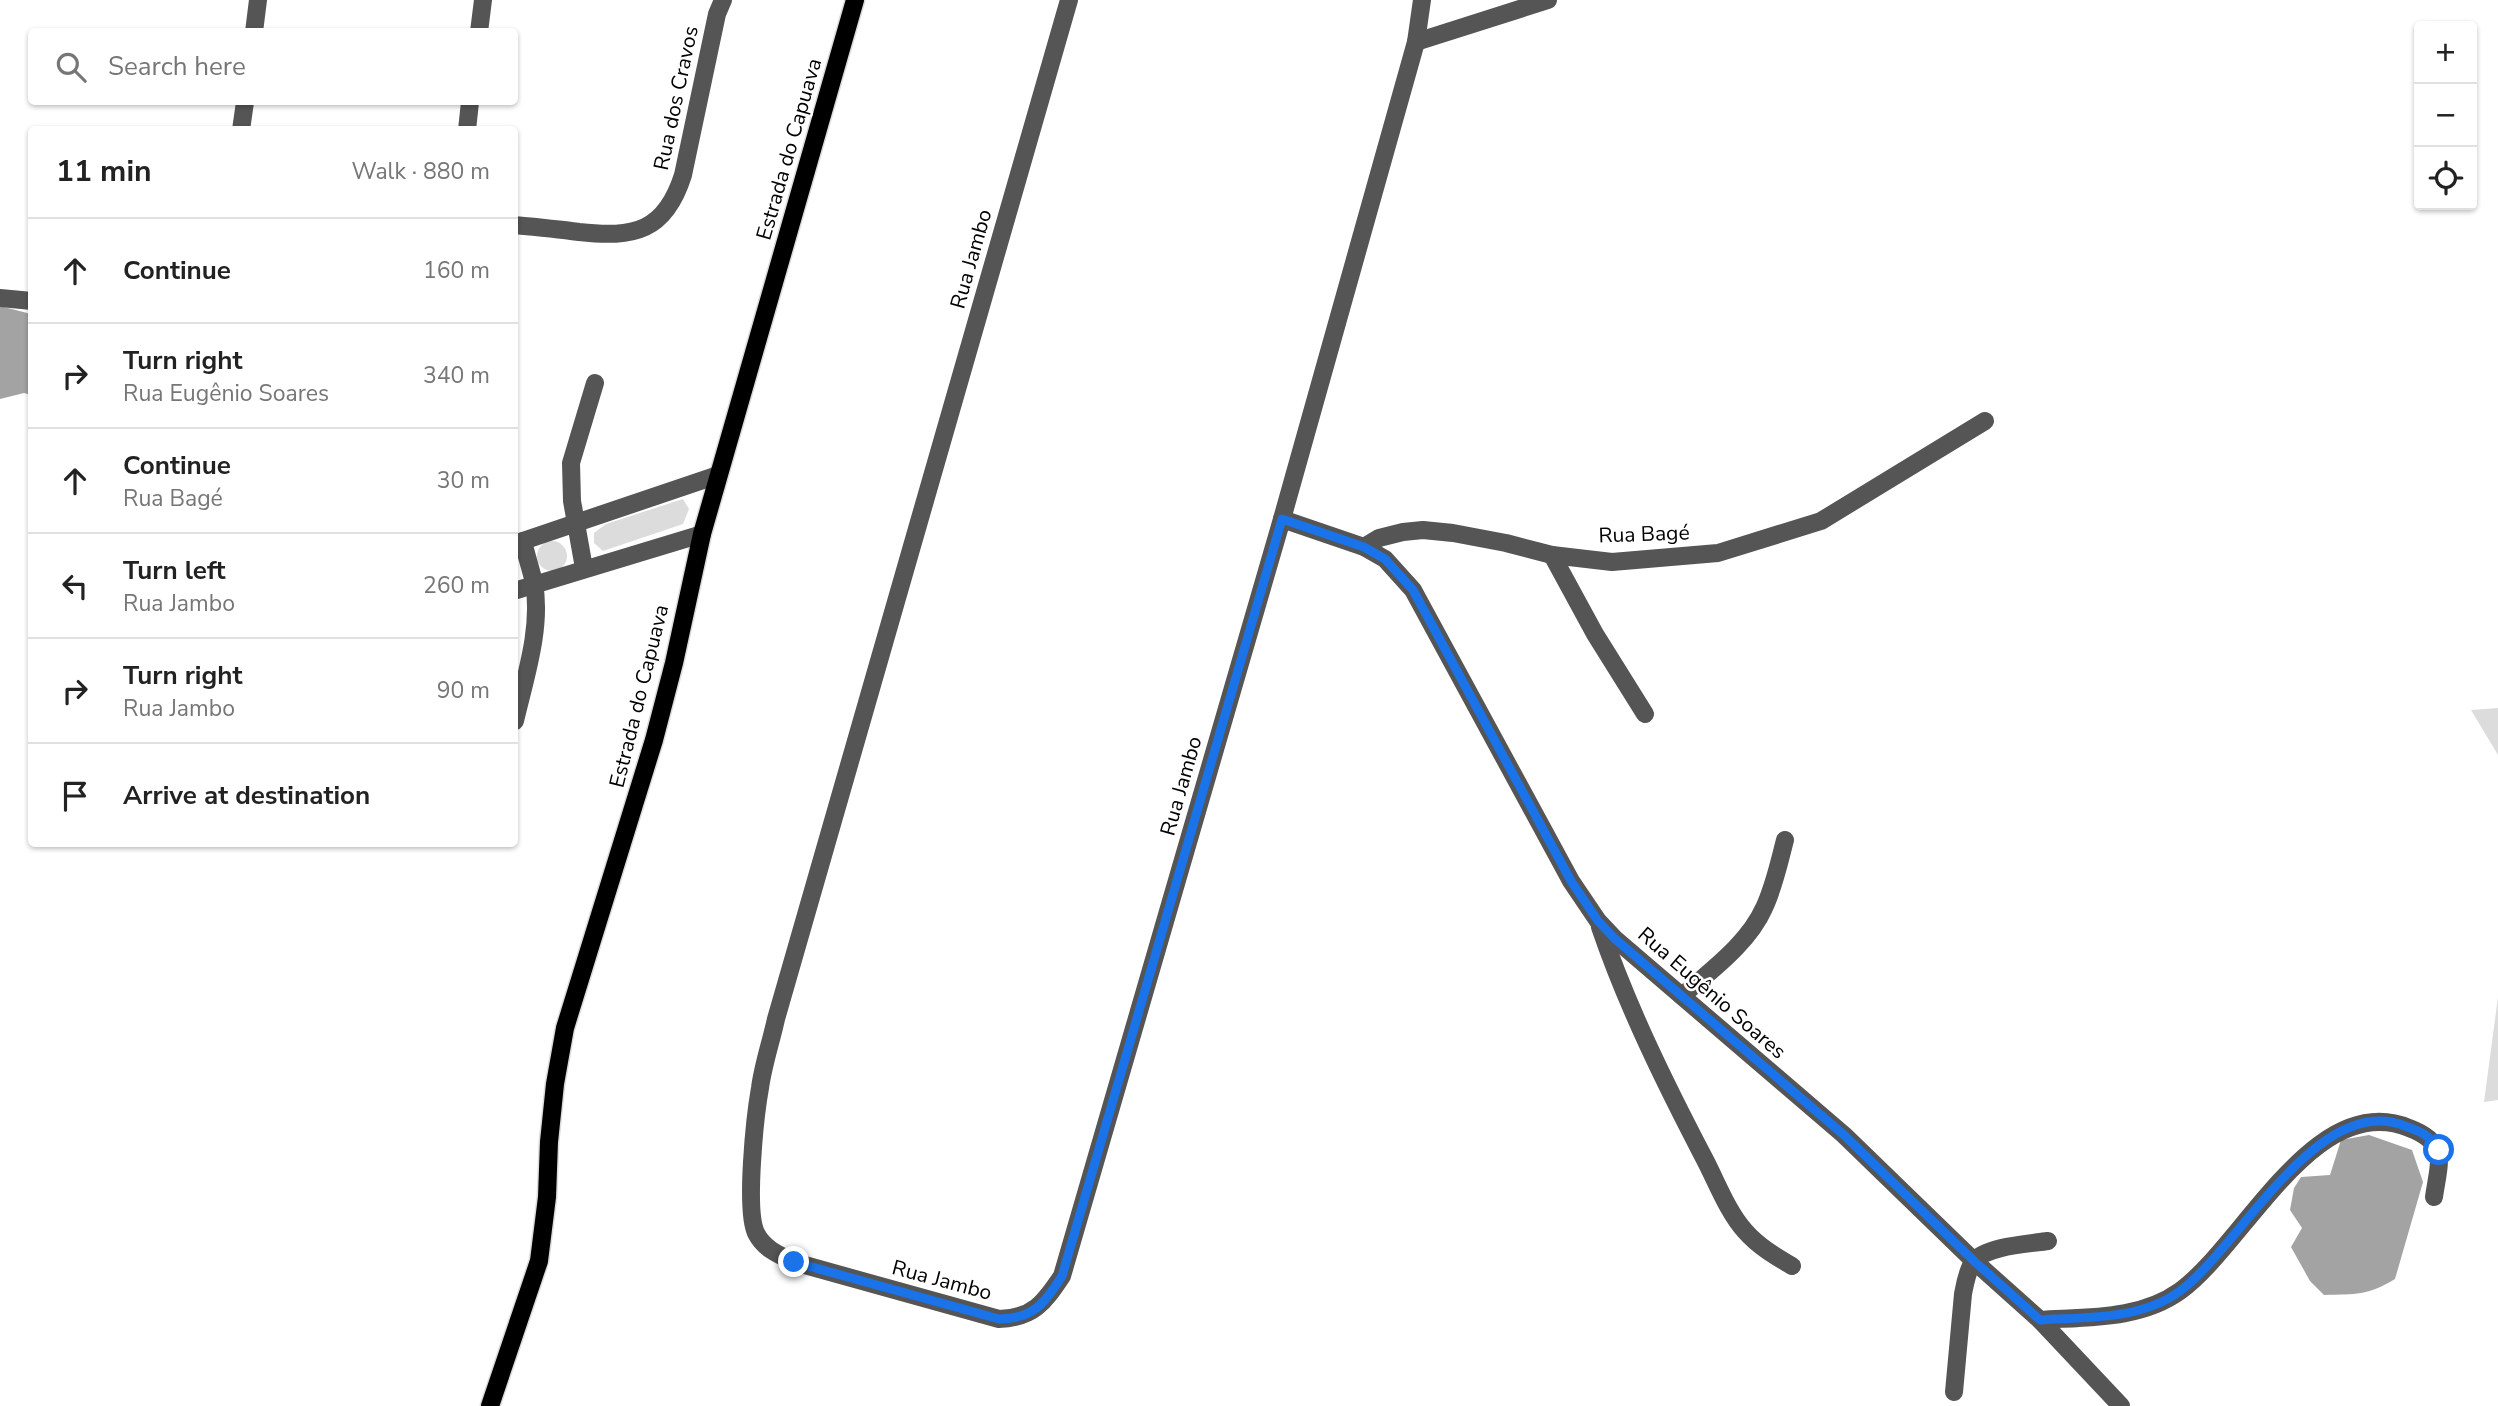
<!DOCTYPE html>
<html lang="en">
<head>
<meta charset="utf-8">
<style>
  :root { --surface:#fff; --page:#f2f2f2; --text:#222; --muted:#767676; --line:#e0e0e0 }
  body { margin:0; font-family:"Nunito Sans",sans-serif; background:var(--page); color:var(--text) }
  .controls { position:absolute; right:21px; top:21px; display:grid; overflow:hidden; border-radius:7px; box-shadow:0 2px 5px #0004 }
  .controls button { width:63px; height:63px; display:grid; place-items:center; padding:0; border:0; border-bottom:2px solid var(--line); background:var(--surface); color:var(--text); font:35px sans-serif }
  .stop { position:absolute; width:21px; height:21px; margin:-16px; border:5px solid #1a73e8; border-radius:50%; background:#fff }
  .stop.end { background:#1a73e8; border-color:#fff; box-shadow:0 2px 7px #0008 }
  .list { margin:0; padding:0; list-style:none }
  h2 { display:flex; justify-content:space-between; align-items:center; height:91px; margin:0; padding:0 28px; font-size:30px }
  h2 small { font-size:23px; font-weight:400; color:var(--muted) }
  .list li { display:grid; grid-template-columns:46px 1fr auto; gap:21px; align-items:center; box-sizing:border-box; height:105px; padding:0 28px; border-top:2px solid var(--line) }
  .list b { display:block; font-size:26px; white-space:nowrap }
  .list p { margin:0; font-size:23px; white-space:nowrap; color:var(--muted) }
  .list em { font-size:23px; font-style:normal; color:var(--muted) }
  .icon { flex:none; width:38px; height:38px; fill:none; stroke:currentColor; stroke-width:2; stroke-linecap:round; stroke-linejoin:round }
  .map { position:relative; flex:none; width:2498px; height:1406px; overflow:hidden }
  .search { position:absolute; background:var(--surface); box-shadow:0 2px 5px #0004; left:28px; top:28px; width:490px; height:77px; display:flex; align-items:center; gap:18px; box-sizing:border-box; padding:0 24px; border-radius:7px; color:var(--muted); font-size:26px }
  .panel { position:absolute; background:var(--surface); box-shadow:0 2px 5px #0004; left:28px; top:126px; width:490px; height:721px; border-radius:7px }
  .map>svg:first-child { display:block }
</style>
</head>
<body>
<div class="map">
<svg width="2498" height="1406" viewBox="0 0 2498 1406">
  <rect width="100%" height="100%" fill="#fff"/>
  <!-- green -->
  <g fill="#dcdcdc">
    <path d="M 683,499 L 689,509 L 683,524 L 603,551 L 594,543 L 594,533 L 606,524 Z"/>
    <circle cx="552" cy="556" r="15"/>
    <path d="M 2498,708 L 2498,755 L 2471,710 Z"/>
    <path d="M 2498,997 L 2498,1100 L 2484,1102 Z"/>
  </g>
  <!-- water -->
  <g fill="#a3a3a3">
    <path d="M 0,306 L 31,314 L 31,395 L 24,393 L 0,399 Z"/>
    <path d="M 2369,1135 L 2412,1150 L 2423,1182 L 2395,1279 C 2367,1296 2356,1294 2324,1295 L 2310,1281 L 2291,1247 L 2302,1228 L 2290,1210 L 2294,1188 L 2301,1177 L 2330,1175 L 2341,1140 Z"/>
  </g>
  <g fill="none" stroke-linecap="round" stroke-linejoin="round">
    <defs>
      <path id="major" d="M 490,1406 L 539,1261 L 547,1197 L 549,1142 L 555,1084 L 565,1028 L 654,740 L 674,663 L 702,534 L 855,0"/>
    </defs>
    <!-- major casing -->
    <use href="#major" stroke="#dbdbdb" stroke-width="21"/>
    <!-- minor -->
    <g stroke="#555" stroke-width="18">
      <path d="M 1069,0 L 776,1019 C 771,1042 763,1065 760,1088 C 755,1116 745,1210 756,1233 C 764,1249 779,1255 794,1262 L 999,1319 C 1033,1318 1044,1303 1062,1276 L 1282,519 L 1416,42 L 1422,0"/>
      <path d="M 254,32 L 258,0"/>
      <path d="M 479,32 L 483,0"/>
      <path d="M 1416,42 L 1548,0"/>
      <path d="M 241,130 L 245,102"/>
      <path d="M 467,130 L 470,102"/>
      <path d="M 514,225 C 536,227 557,229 579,232 C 634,238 665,232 683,175 L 717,14 L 723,0"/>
      <path d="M 0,298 L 32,301"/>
      <path d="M 1282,519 L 1364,547 L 1385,559 L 1413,590 L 1571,881 L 1598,921 L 1614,938 L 1844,1135 L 1974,1261 L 2040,1320 L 2121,1406"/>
      <path d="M 514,544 L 718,475"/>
      <path d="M 1364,547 L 1379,538 L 1403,532 L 1423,530 L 1453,533 L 1506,543 L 1552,555 L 1612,562 L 1718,553 L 1821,521 L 1985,421"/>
      <path d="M 1552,555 L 1595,634 L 1645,714"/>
      <path d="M 584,568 L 572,501 L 571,463 L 595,383"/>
      <path d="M 514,591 L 702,534"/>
      <path d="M 515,721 C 525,678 542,628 534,583 C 531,569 526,555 523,541"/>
      <path d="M 1600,927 C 1627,1006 1665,1083 1703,1156 C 1716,1180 1727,1211 1745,1231 C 1758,1246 1775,1256 1792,1266"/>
      <path d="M 1682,996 C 1710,971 1748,944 1764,908 C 1774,887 1779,863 1785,840"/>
      <path d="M 2040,1320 C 2086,1317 2140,1320 2180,1291 C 2244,1245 2315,1089 2409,1128 C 2449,1143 2439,1162 2434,1197"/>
      <path d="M 1954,1392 L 1963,1294 C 1965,1284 1967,1271 1973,1262 C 1986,1246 2028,1244 2048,1241"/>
    </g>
    <!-- major -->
    <use href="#major" stroke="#000" stroke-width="18"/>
  </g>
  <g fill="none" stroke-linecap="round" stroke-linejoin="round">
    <!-- route -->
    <path stroke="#1a73e8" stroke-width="9" d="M 794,1262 L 999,1319 C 1033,1319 1045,1303 1062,1276 L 1282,519 L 1364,547 L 1385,559 L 1413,590 L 1571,881 L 1598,921 L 1614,938 L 1844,1135 L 1974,1261 L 2040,1320 C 2086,1317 2141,1320 2180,1291 C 2239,1248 2318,1091 2405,1126 C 2419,1131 2432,1136 2439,1150"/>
  </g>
  <g text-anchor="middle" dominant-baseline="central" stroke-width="5" stroke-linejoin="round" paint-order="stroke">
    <!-- street labels -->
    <g font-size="21" fill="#000" stroke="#fff">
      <text transform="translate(676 98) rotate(-78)">Rua dos Cravos</text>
      <text transform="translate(789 149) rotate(-74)">Estrada do Capuava</text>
      <text transform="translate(971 259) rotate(-74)">Rua Jambo</text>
      <text transform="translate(1644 534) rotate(-2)">Rua Bagé</text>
      <text transform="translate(639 696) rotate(-76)">Estrada do Capuava</text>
      <text transform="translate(1181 786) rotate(-74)">Rua Jambo</text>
      <text transform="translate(1712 993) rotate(41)">Rua Eugênio Soares</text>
      <text transform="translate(942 1280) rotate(15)">Rua Jambo</text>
    </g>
  </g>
</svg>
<div class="controls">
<button>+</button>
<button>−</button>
<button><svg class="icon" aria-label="locate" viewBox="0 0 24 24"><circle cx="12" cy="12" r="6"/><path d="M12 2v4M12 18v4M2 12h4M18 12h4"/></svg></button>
</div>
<div class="stop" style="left:2439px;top:1150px"></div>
<div class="stop end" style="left:794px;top:1262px"></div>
<div class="search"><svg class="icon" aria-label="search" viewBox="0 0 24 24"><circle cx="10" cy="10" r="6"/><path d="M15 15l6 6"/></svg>Search here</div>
<section class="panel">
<h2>11 min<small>Walk · 880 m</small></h2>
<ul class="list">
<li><svg class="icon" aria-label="ahead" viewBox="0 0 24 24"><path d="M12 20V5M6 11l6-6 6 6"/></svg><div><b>Continue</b></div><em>160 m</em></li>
<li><svg class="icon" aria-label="right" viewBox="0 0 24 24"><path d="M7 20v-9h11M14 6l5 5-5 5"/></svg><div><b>Turn right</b><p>Rua Eugênio Soares</p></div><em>340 m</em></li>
<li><svg class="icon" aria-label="ahead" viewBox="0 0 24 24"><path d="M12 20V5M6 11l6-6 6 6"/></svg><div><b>Continue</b><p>Rua Bagé</p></div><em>30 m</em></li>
<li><svg class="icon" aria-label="left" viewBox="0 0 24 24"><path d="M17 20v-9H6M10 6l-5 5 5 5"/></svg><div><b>Turn left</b><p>Rua Jambo</p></div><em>260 m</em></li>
<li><svg class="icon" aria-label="right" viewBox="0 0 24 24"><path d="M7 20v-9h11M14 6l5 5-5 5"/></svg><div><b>Turn right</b><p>Rua Jambo</p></div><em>90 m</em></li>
<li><svg class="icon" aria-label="arrive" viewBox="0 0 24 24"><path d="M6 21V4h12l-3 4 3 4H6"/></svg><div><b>Arrive at destination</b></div></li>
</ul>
</section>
</div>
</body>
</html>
